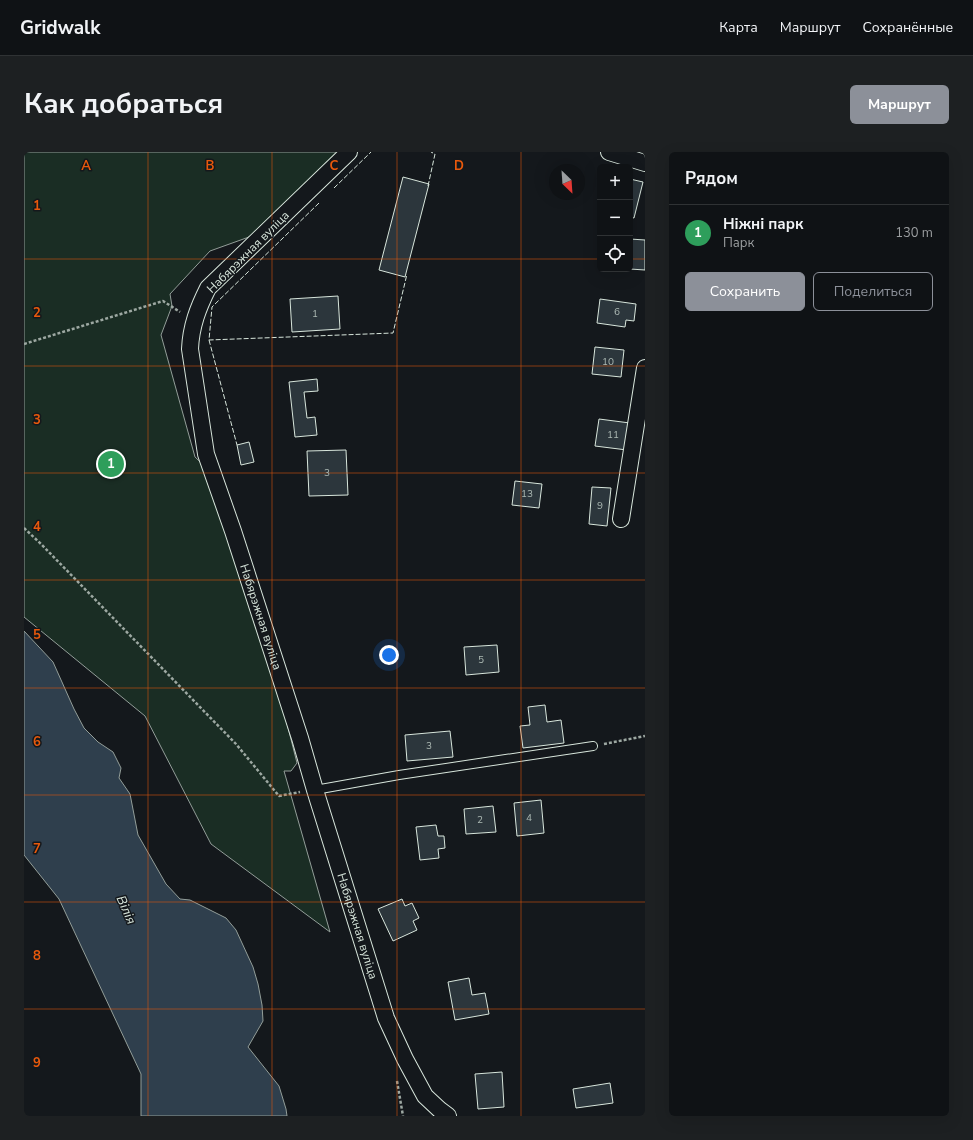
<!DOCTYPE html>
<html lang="ru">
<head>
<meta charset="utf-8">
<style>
  :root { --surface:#0f1215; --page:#1d2022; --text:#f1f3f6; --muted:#9b9ea0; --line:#2f3234; --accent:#8c9099 }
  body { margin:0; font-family:"Nunito Sans",sans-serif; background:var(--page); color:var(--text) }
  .controls { position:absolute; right:12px; top:12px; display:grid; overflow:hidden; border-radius:6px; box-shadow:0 4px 16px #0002 }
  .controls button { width:36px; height:36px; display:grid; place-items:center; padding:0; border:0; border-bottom:1px solid var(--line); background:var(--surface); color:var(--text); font:20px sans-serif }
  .compass { position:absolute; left:525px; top:12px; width:36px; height:36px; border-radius:50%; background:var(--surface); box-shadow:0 4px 16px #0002; rotate:155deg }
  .you { position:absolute; left:365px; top:503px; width:14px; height:14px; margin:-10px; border:3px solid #fff; border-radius:50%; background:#1a73e8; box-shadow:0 0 0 6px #1a73e833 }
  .badge { display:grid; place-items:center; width:26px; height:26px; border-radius:50%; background:var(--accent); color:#fff; font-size:13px; font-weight:700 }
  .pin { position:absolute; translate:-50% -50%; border:2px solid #fff; box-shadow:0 1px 4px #0006 }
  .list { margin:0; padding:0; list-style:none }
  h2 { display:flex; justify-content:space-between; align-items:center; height:52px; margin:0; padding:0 16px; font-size:17px }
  h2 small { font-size:13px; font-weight:400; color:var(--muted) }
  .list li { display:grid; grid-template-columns:26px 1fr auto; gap:12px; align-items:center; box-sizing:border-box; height:56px; padding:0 16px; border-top:1px solid var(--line) }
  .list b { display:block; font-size:15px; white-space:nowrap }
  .list p { margin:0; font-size:13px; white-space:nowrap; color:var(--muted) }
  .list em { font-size:13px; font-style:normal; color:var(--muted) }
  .actions { display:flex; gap:8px; padding:12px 16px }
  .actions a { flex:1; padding:9px 0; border:1px solid var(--accent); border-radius:6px; text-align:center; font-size:14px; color:var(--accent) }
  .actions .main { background:var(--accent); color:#fff }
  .icon { flex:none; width:22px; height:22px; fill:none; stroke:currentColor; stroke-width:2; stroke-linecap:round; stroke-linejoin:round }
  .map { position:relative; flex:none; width:621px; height:964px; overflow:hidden; border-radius:6px }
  header { display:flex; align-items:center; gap:24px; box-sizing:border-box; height:56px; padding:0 20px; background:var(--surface); border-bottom:1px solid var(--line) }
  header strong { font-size:19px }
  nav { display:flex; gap:22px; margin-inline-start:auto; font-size:14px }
  .intro { display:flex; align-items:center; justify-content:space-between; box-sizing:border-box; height:96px; padding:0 24px }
  h1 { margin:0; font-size:28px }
  .button { padding:10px 18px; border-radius:6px; background:var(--accent); color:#fff; font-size:14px; font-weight:700 }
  main { display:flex; gap:24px; padding:0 24px }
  aside { flex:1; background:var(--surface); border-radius:6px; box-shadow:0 4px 16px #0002 }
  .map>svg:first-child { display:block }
</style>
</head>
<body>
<header>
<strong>Gridwalk</strong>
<nav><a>Карта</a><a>Маршрут</a><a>Сохранённые</a></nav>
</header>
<div class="intro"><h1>Как добраться</h1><a class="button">Маршрут</a></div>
<main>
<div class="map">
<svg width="621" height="964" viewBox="0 0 621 964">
  <rect width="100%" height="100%" fill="#14181c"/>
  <!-- green -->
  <path fill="#1a2d24" stroke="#939e99" d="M 0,0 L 315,0 L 225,85 L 186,99 L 146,142 L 148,154 L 137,183 L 171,305 L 189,322 L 236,465 L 273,611 L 267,619 L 260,619 L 306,780 L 187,692 L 121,564 L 0,465 Z"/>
  <!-- water -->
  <path fill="#2f3f4d" stroke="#939e99" d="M 0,479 L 29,510 L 50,557 L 60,576 L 74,590 L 89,600 L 97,616 L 95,626 L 106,642 L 114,683 L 142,732 L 156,747 L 166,748 L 202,766 L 212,778 L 229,815 L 234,832 L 238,853 L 239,869 L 224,895 L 255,934 L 262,957 L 263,964 L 117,964 L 117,922 L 35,747 L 0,703 Z"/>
  <!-- building -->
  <g fill="#2c363c" stroke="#d8e6dc">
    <path d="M 379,25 L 405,32 L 381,125 L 355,118 Z"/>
    <path d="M 606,27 L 619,30 L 610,66 L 606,65 Z"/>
    <path d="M 606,87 L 621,88 L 621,118 L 606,117 Z"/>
    <path d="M 314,144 L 316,177 L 268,180 L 266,147 Z"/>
    <path d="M 576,147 L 612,152 L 610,169 L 602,168 L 601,175 L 573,171 Z"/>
    <path d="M 571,195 L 600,198 L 597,225 L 568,222 Z"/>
    <path d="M 293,227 L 294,239 L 280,240 L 283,266 L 291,265 L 293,283 L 271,285 L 265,230 Z"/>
    <path d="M 575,267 L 606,271 L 603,298 L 571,294 Z"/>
    <path d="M 225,290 L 230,310 L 217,313 L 213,293 Z"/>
    <path d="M 322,298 L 324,343 L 285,344 L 283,299 Z"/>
    <path d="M 491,329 L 518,332 L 515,356 L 488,353 Z"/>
    <path d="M 568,335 L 587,336 L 583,374 L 565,372 Z"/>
    <path d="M 473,493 L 475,520 L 442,523 L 440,495 Z"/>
    <path d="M 521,553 L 523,570 L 537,568 L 540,591 L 499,596 L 496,574 L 506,573 L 504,555 Z"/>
    <path d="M 426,579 L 429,605 L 383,609 L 381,583 Z"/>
    <path d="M 517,648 L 520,681 L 493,684 L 490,651 Z"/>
    <path d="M 469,654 L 472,680 L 442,682 L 440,657 Z"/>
    <path d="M 412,673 L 414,684 L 420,684 L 421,696 L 414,697 L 415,706 L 396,708 L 392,675 Z"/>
    <path d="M 378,747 L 381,754 L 388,751 L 395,766 L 389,769 L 393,778 L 369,789 L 354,757 Z"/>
    <path d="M 445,826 L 448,843 L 461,841 L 465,862 L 431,868 L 424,830 Z"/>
    <path d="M 478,920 L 480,955 L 454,957 L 451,922 Z"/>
    <path d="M 586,931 L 589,951 L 552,956 L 549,937 Z"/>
  </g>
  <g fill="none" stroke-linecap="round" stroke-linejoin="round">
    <defs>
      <path id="lane" d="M 291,638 L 375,623 L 569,594"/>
      <g id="street">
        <path id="s1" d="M 325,0 L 184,136 C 174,156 167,174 166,197 L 182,302 L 209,379 L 276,586 L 291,638 L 362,866 L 381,907 L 401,944 L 416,958 L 424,964"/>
        <path d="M 585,0 L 621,11"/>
        <path d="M 597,367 L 621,216"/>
      </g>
    </defs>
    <!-- lane casing -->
    <use href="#lane" stroke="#d8e6dc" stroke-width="10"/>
    <!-- street casing -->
    <use href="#street" stroke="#d8e6dc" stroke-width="18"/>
    <!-- path -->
    <g stroke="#9da8a2" stroke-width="2.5" stroke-dasharray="3 2" stroke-linecap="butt">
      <path d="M 0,192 L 139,149 L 156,160"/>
      <path d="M 0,376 L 17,392 L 212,592 L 255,644 L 276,640"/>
      <path d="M 580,592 L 621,584"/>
      <path d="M 373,929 L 379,964"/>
    </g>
    <!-- lane -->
    <use href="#lane" stroke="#14181c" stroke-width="8"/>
    <!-- street -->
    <use href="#street" stroke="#14181c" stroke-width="16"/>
    <!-- fence -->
    <g stroke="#d8e6dc" stroke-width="1" stroke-dasharray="5 2" stroke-linecap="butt">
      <path d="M 404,34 L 411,2 L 407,0"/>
      <path d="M 310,36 L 347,0"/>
      <path d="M 295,51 L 188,155 L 185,188 L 369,181 L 383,122"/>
      <path d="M 185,188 L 213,293"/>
    </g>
  </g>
  <!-- grid -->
  <path fill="none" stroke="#e8590c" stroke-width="1" stroke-opacity="0.55" d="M 124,0 L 124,964M 248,0 L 248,964M 373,0 L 373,964M 497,0 L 497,964M 0,107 L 576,107M 606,107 L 621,107M 0,214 L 621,214M 0,321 L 621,321M 0,428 L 621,428M 0,536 L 621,536M 0,643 L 621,643M 0,750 L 621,750M 0,857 L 621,857"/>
  <g text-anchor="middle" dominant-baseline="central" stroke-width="3" stroke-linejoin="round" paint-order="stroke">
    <!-- number labels -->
    <g font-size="10" fill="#adbab4">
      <text x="593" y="160">6</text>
      <text x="291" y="162">1</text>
      <text x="584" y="210">10</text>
      <text x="589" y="283">11</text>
      <text x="303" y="321">3</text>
      <text x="503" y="342">13</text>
      <text x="576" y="354">9</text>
      <text x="457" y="508">5</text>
      <text x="405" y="594">3</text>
      <text x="505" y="666">4</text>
      <text x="456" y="668">2</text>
    </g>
    <!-- street labels -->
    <g font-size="12" fill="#d8e6dc" stroke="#14181c">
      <text transform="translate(224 100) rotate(-45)">Набярэжная вуліца</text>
      <text stroke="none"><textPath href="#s1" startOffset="538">Набярэжная вуліца</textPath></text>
      <text stroke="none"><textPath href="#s1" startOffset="862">Набярэжная вуліца</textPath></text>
    </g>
    <!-- water labels -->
    <g font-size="13" font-style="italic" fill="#d8e6dc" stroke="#14181c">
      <text transform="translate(102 758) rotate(66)">Вілія</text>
    </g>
  </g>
  <g font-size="13" text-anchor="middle" font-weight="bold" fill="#e8590c" stroke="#14181c" stroke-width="3" stroke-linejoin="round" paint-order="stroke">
    <text x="62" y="18">A</text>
    <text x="186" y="18">B</text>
    <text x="310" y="18">C</text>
    <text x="435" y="18">D</text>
    <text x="13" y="58">1</text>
    <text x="13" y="165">2</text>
    <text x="13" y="272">3</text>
    <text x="13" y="379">4</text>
    <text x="13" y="487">5</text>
    <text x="13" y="594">6</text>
    <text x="13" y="701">7</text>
    <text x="13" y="808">8</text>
    <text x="13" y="915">9</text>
  </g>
</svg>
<div class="controls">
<button>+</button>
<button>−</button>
<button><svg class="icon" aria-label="locate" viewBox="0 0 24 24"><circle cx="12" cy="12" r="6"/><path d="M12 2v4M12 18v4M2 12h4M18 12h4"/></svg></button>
</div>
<svg class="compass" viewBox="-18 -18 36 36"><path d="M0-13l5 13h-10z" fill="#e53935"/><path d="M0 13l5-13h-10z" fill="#9b9ea0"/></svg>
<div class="you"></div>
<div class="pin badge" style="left:87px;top:312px;background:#2e9e5b">1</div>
</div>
<aside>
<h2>Рядом<small></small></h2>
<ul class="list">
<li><span class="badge" style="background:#2e9e5b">1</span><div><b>Ніжні парк</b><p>Парк</p></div><em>130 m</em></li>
</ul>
<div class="actions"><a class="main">Сохранить</a><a>Поделиться</a></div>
</aside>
</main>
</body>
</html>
